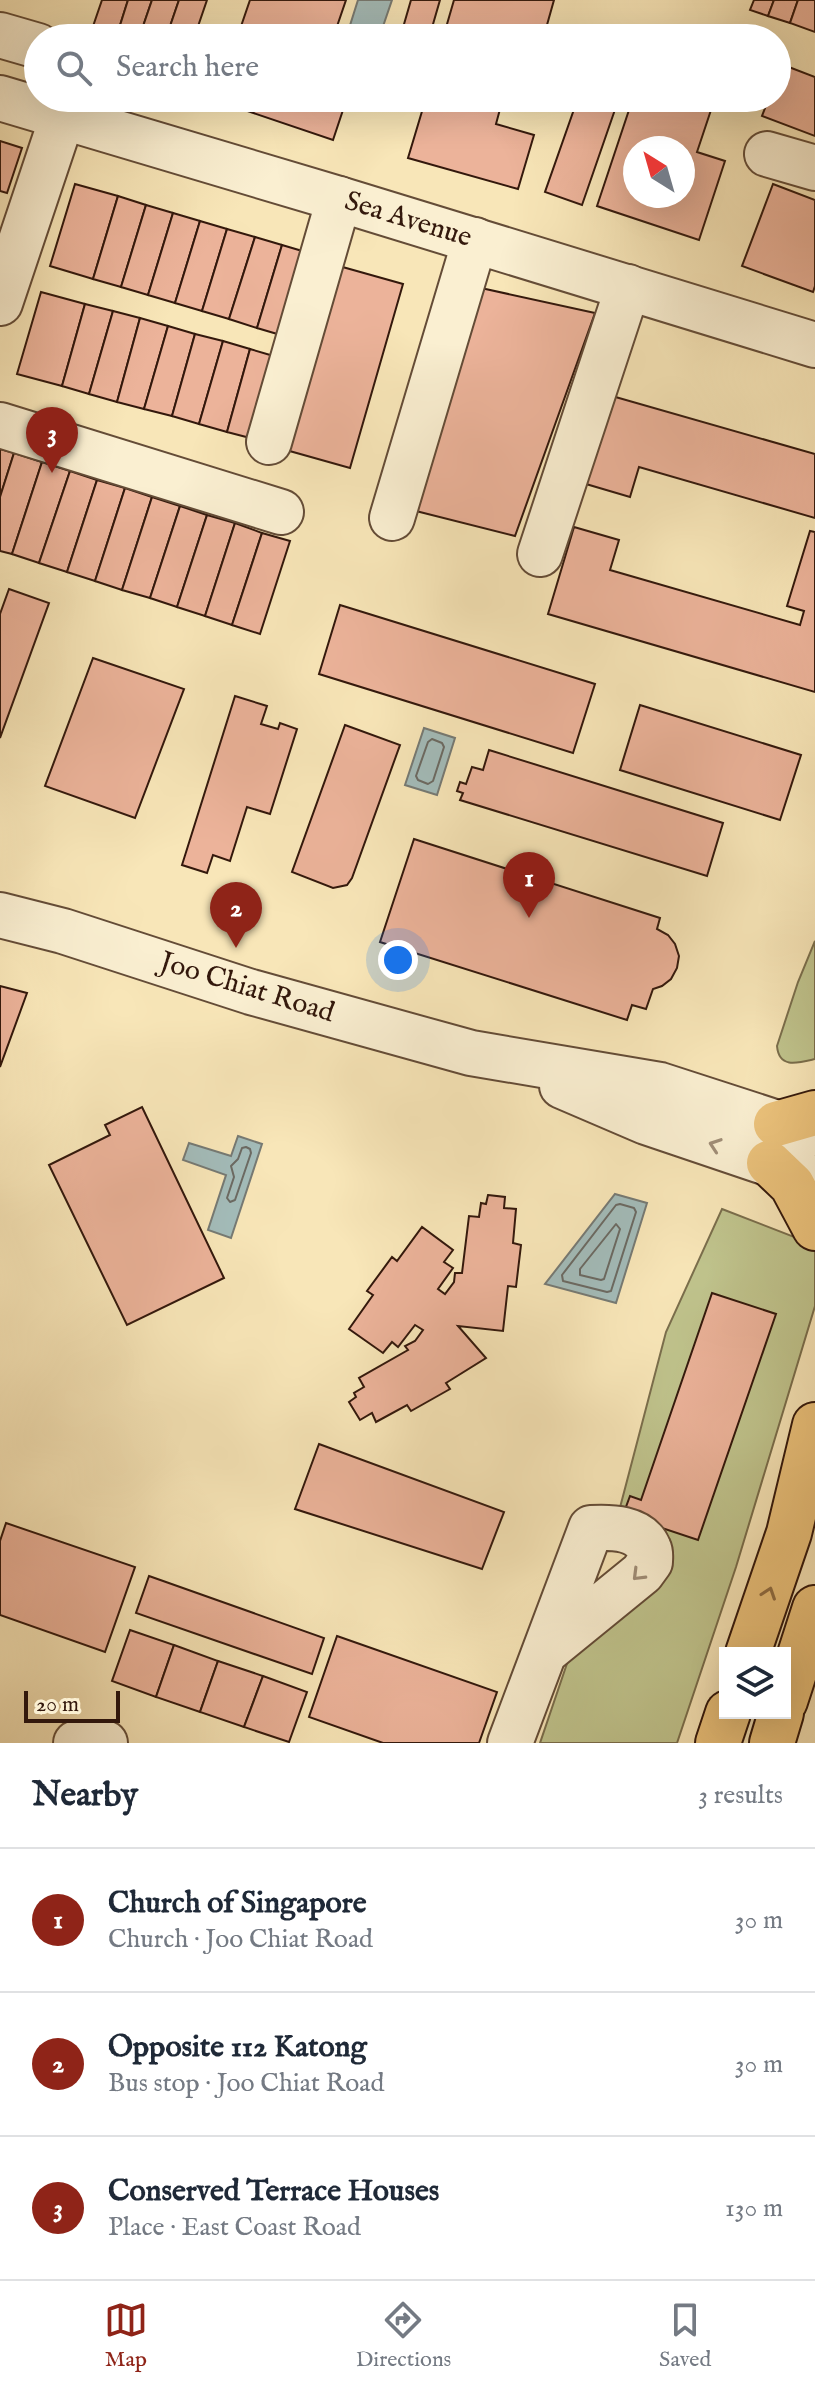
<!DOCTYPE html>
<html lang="en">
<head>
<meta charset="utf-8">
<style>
  :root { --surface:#fff; --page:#f6f6f7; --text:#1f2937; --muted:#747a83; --line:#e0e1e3; --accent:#8f2418 }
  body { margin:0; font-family:"IM FELL English",serif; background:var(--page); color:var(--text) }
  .controls { position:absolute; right:24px; bottom:24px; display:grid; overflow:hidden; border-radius:0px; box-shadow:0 8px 32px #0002 }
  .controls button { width:72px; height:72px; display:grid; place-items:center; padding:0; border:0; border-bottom:2px solid var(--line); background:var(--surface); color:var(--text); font:40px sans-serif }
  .compass { position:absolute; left:623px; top:136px; width:72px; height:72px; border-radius:50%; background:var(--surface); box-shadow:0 8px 32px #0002; rotate:323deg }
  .scale { position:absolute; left:24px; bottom:20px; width:96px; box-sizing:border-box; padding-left:8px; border:4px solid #33180c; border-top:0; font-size:22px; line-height:28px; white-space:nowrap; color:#33180c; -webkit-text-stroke:6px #faefd1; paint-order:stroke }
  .you { position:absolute; left:398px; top:960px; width:28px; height:28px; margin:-20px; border:6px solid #fff; border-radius:50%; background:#1a73e8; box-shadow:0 0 0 12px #1a73e833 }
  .badge { display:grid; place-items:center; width:52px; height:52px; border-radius:50%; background:var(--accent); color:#fff; font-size:26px; font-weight:700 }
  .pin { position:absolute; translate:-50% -66px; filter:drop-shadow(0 2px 4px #0008) }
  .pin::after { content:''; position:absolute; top:42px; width:28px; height:24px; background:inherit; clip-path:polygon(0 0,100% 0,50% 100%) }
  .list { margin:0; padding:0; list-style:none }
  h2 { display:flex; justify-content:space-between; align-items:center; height:104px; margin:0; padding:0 32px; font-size:34px }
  h2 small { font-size:26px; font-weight:400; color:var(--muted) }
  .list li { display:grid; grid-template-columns:52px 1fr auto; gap:24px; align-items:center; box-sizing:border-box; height:144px; padding:0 32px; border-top:2px solid var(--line) }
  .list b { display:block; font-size:30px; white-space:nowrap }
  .list p { margin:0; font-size:26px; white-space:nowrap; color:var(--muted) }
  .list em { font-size:26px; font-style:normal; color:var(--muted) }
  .icon { flex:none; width:44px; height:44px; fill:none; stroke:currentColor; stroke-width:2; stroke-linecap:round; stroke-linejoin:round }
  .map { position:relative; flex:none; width:815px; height:1743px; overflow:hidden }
  .search { position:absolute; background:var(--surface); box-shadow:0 8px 32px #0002; left:24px; right:24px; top:24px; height:88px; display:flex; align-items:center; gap:20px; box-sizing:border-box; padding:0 28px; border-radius:44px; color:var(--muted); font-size:30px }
  .sheet { height:536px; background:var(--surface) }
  nav { display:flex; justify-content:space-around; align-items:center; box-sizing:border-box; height:112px; border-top:2px solid var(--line); background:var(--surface); font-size:22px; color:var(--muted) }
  nav a { display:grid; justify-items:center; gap:4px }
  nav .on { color:var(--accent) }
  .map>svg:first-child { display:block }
</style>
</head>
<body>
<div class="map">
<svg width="815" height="1743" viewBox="0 0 815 1743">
  <rect width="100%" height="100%" fill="#f8e6b8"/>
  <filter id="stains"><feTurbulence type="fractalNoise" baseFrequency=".0025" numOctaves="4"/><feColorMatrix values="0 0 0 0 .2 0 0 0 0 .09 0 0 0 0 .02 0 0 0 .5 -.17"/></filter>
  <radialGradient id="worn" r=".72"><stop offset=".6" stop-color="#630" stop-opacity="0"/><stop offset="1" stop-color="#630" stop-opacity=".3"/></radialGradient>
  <!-- green -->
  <g fill="#c0c48d" stroke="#7a6e4c" stroke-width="2">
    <path d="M 815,941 L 815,1059 C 798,1063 779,1069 777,1046 L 798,982 Z"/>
    <path d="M 722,1209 L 815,1245 L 815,1306 L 736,1567 L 677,1743 L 540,1743 L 575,1640 L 659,1564 L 617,1519 L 666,1332 Z"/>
  </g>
  <!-- water -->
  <g fill="#a3bcba" stroke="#767a74" stroke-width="2">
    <path d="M 358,0 L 392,0 L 379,38 L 346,38 Z"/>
    <path d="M 424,728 L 455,738 L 437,795 L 405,785 Z"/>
    <path d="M 238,1136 L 262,1144 L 231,1238 L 208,1230 L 226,1175 L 183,1160 L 189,1143 L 231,1156 Z"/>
    <path d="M 615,1194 L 647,1203 L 616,1303 L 545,1284 Z"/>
  </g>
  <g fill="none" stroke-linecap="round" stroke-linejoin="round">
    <!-- shore -->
    <g stroke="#6b6a63" stroke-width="2">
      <path d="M 432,739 L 442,743 L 444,747 L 433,781 L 428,784 L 418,780 L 416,776 L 428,742 Z"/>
      <path d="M 246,1147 L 250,1149 L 251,1153 L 235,1200 L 230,1202 L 227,1198 L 234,1177 L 231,1166 L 238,1159 L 242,1148 Z"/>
      <path d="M 620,1204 L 634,1208 L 636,1212 L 611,1291 L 607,1292 L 563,1281 L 562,1275 L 616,1205 Z"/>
      <path d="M 616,1224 L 620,1229 L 604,1279 L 601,1280 L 580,1275 L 580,1269 Z"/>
    </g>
  </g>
  <!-- building -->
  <g fill="#ecb39a" stroke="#33180c" stroke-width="2" fill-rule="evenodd">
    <path d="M 102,0 L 128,0 L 116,38 L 89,38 Z"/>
    <path d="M 128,0 L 152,0 L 139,38 L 116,38 Z"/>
    <path d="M 152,0 L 179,0 L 166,38 L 139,38 Z"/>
    <path d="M 179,0 L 207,0 L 194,38 L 166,38 Z"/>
    <path d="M 250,0 L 346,0 L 333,38 L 237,38 Z"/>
    <path d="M 411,0 L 440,0 L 429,38 L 400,38 Z"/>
    <path d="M 454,0 L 554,0 L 545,32 L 536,30 L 534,38 L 443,38 Z"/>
    <path d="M 754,0 L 774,0 L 768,16 L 750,10 Z"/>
    <path d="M 774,0 L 798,0 L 790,23 L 768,16 Z"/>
    <path d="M 798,0 L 815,0 L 815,32 L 790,23 Z"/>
    <path d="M 602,26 L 639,38 L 598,38 Z"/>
    <path d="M 781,64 L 815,77 L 815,136 L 762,116 L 769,98 L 777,98 L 777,76 Z"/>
    <path d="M 216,98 L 347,98 L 333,140 L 215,100 Z"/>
    <path d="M 426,98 L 503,98 L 496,124 L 534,135 L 518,189 L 408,158 Z"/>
    <path d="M 578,98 L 619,98 L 582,205 L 545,192 Z"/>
    <path d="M 633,98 L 715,98 L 697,152 L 725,161 L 699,240 L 597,206 ZM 635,148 L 683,148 L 683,196 L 635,196 Z"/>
    <path d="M 0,141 L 22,148 L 7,193 L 0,191 Z"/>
    <path d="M 75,184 L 118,196 L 93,279 L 50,266 Z"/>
    <path d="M 773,184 L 815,200 L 815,286 L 813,292 L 742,266 Z"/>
    <path d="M 118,196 L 146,205 L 121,287 L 93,279 Z"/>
    <path d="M 146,205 L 173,213 L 148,295 L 121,287 Z"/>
    <path d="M 173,213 L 200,221 L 175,303 L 148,295 Z"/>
    <path d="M 200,221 L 227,229 L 202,311 L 175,303 Z"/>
    <path d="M 227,229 L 255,237 L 229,319 L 202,311 Z"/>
    <path d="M 255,237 L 282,245 L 257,328 L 229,319 Z"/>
    <path d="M 282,245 L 309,253 L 284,336 L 257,328 Z"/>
    <path d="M 339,266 L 403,284 L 350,468 L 286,450 Z"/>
    <path d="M 481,288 L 595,313 L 515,536 L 408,509 Z"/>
    <path d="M 41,292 L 85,304 L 62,386 L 17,374 Z"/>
    <path d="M 85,304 L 113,311 L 89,394 L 62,386 Z"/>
    <path d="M 113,311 L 140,318 L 117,402 L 89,394 Z"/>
    <path d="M 140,318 L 168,326 L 144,409 L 117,402 Z"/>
    <path d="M 168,326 L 195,334 L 172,416 L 144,409 Z"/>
    <path d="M 195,334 L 223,341 L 199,424 L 172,416 Z"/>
    <path d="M 223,341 L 250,349 L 227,432 L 199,424 Z"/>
    <path d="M 250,349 L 277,357 L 254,439 L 227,432 Z"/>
    <path d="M 612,396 L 815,454 L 815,518 L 639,467 L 630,497 L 586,484 Z"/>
    <path d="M 0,449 L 14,453 L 0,497 Z"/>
    <path d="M 14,453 L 42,462 L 12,554 L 0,551 L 0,497 Z"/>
    <path d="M 42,462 L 70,471 L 39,563 L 12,554 Z"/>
    <path d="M 70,471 L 97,480 L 67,572 L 39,563 Z"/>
    <path d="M 97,480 L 125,488 L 95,581 L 67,572 Z"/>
    <path d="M 125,488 L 152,497 L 122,590 L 95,581 Z"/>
    <path d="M 152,497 L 180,506 L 150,598 L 122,590 Z"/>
    <path d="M 180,506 L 207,515 L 177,607 L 150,598 Z"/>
    <path d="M 207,515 L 235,523 L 205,616 L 177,607 Z"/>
    <path d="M 235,523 L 262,533 L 232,625 L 205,616 Z"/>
    <path d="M 574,527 L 619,540 L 610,570 L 800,625 L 804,611 L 787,606 L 810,531 L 815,532 L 815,692 L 548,614 Z"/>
    <path d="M 262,533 L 290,541 L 260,634 L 232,625 Z"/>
    <path d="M 9,589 L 49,603 L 0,738 L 0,614 Z"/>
    <path d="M 340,605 L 595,684 L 573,753 L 319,674 Z"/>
    <path d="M 93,658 L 184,689 L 135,818 L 45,786 Z"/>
    <path d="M 235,696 L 267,706 L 261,724 L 278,729 L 280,723 L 297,729 L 270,814 L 247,807 L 230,861 L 213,855 L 207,873 L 182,865 Z"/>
    <path d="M 640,705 L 801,755 L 780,820 L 620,770 Z"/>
    <path d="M 345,725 L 400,745 L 352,878 L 347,885 L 333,888 L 292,872 Z"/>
    <path d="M 489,750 L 723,823 L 707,876 L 460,800 L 463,793 L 457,791 L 460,782 L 466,784 L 472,767 L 483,770 Z"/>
    <path d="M 414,839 L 660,918 L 657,929 L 668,935 L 675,944 L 679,956 L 677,968 L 671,979 L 662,986 L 653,989 L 646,1009 L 632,1005 L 627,1020 L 380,942 Z"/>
    <path d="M 0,986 L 27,993 L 0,1067 Z"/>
    <path d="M 142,1107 L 224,1278 L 127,1325 L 49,1165 L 110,1135 L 105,1125 Z"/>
    <path d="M 488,1195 L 505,1197 L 504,1208 L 516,1209 L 513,1243 L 521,1245 L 516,1287 L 508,1286 L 503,1331 L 458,1326 L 486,1358 L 446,1383 L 450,1389 L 411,1411 L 407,1405 L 376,1422 L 372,1413 L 360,1420 L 349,1402 L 356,1397 L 354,1393 L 364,1387 L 359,1378 L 408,1350 L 405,1346 L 415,1341 L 423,1330 L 415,1325 L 398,1347 L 392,1342 L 383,1353 L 349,1329 L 373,1295 L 367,1291 L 392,1257 L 397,1261 L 422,1227 L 453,1250 L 444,1262 L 453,1268 L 438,1289 L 445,1294 L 454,1282 L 455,1273 L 462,1273 L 469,1216 L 479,1217 L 481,1203 L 486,1204 Z"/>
    <path d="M 712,1293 L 776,1314 L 698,1540 L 623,1515 L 630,1496 L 641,1500 Z"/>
    <path d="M 319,1444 L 504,1512 L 482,1569 L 295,1509 Z"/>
    <path d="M 6,1523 L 135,1567 L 105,1652 L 0,1615 L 0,1541 Z"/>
    <path d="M 149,1576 L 324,1638 L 312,1674 L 136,1613 Z"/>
    <path d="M 130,1630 L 174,1645 L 156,1697 L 112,1681 Z"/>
    <path d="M 337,1636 L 497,1692 L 479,1743 L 383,1743 L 309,1717 Z"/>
    <path d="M 174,1645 L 218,1661 L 200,1712 L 156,1697 Z"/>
    <path d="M 218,1661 L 263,1676 L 244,1727 L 200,1712 Z"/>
    <path d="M 263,1676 L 307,1692 L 289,1742 L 244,1727 Z"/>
  </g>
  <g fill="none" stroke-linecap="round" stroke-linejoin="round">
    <defs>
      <g id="minor">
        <path d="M 0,35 L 38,46"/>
        <path d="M 0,98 L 339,199 L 815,345"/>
        <path d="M 767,154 L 815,168"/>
        <path d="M 0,303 L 63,115"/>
        <path d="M 0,425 L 281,512"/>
        <path d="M 269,442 L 339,199"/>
        <path d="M 392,518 L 475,240"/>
        <path d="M 540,554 L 628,287"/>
        <path d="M 0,915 L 63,931 L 251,992 L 471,1053 L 660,1085 L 811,1134"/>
        <path d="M 562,1086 L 646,1122 L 815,1179"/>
        <path d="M 76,1743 L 105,1743"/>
        <path d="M 510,1743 L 591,1528 C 610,1527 640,1527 649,1549 C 651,1553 650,1558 650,1562 L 642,1573 L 545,1652"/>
      </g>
      <g id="major">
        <path d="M 776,1124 L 815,1113"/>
        <path d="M 769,1163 L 792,1185 L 815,1228"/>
        <path d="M 748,1653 L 789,1533 L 815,1425"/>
        <path d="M 785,1701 L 815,1608"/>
        <path d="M 718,1743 L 728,1713"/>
        <path d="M 772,1743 L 781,1713"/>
      </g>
    </defs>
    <!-- minor casing -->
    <use href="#minor" stroke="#644c37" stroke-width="48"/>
    <!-- major casing -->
    <use href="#major" stroke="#33180c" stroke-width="48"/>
    <!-- minor -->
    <use href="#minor" stroke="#faefd1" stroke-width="44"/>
    <!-- major -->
    <use href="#major" stroke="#ecc37c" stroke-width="44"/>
  </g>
  <!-- one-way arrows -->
  <defs><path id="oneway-chevron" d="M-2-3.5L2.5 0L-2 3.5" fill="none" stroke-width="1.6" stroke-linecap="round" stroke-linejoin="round" transform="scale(2)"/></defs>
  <g stroke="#a08e78">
    <use href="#oneway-chevron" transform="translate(715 1145) rotate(-161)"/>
    <use href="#oneway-chevron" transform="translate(638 1575) rotate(135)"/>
  </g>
  <use stroke="#906e44" href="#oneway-chevron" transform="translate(769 1593) rotate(-71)"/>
  <g text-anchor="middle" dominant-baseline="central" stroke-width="8" stroke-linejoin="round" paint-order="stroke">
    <!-- street labels -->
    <g font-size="28" fill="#33180c" stroke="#faefd1">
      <text transform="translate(408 220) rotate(17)">Sea Avenue</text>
      <text transform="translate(247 988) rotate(17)">Joo Chiat Road</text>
    </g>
  </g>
  <rect width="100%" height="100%" filter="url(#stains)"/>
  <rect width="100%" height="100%" fill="url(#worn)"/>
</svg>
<div class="controls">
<button><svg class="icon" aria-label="layers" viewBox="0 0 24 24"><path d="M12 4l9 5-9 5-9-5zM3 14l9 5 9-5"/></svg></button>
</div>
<svg class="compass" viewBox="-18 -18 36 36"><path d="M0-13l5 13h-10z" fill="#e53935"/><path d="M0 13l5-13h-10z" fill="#747a83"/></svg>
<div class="scale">20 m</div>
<div class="you"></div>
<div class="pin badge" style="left:529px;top:918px">1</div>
<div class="pin badge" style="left:236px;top:948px">2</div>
<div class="pin badge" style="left:52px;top:473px">3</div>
<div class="search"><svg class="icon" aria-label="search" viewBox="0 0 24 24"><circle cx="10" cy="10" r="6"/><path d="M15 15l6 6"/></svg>Search here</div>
</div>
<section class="sheet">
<h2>Nearby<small>3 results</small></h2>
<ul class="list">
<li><span class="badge">1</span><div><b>Church of Singapore</b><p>Church · Joo Chiat Road</p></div><em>30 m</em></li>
<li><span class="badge">2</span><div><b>Opposite 112 Katong</b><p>Bus stop · Joo Chiat Road</p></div><em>30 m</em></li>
<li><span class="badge">3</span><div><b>Conserved Terrace Houses</b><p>Place · East Coast Road</p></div><em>130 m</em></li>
</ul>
</section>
<nav>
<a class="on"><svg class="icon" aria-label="map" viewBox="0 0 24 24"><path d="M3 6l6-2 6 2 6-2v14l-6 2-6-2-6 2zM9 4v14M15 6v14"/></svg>Map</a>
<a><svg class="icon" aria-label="directions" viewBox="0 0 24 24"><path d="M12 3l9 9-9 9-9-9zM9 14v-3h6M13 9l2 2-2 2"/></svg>Directions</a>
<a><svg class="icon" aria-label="saved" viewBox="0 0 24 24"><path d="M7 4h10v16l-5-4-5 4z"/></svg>Saved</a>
</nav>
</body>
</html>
